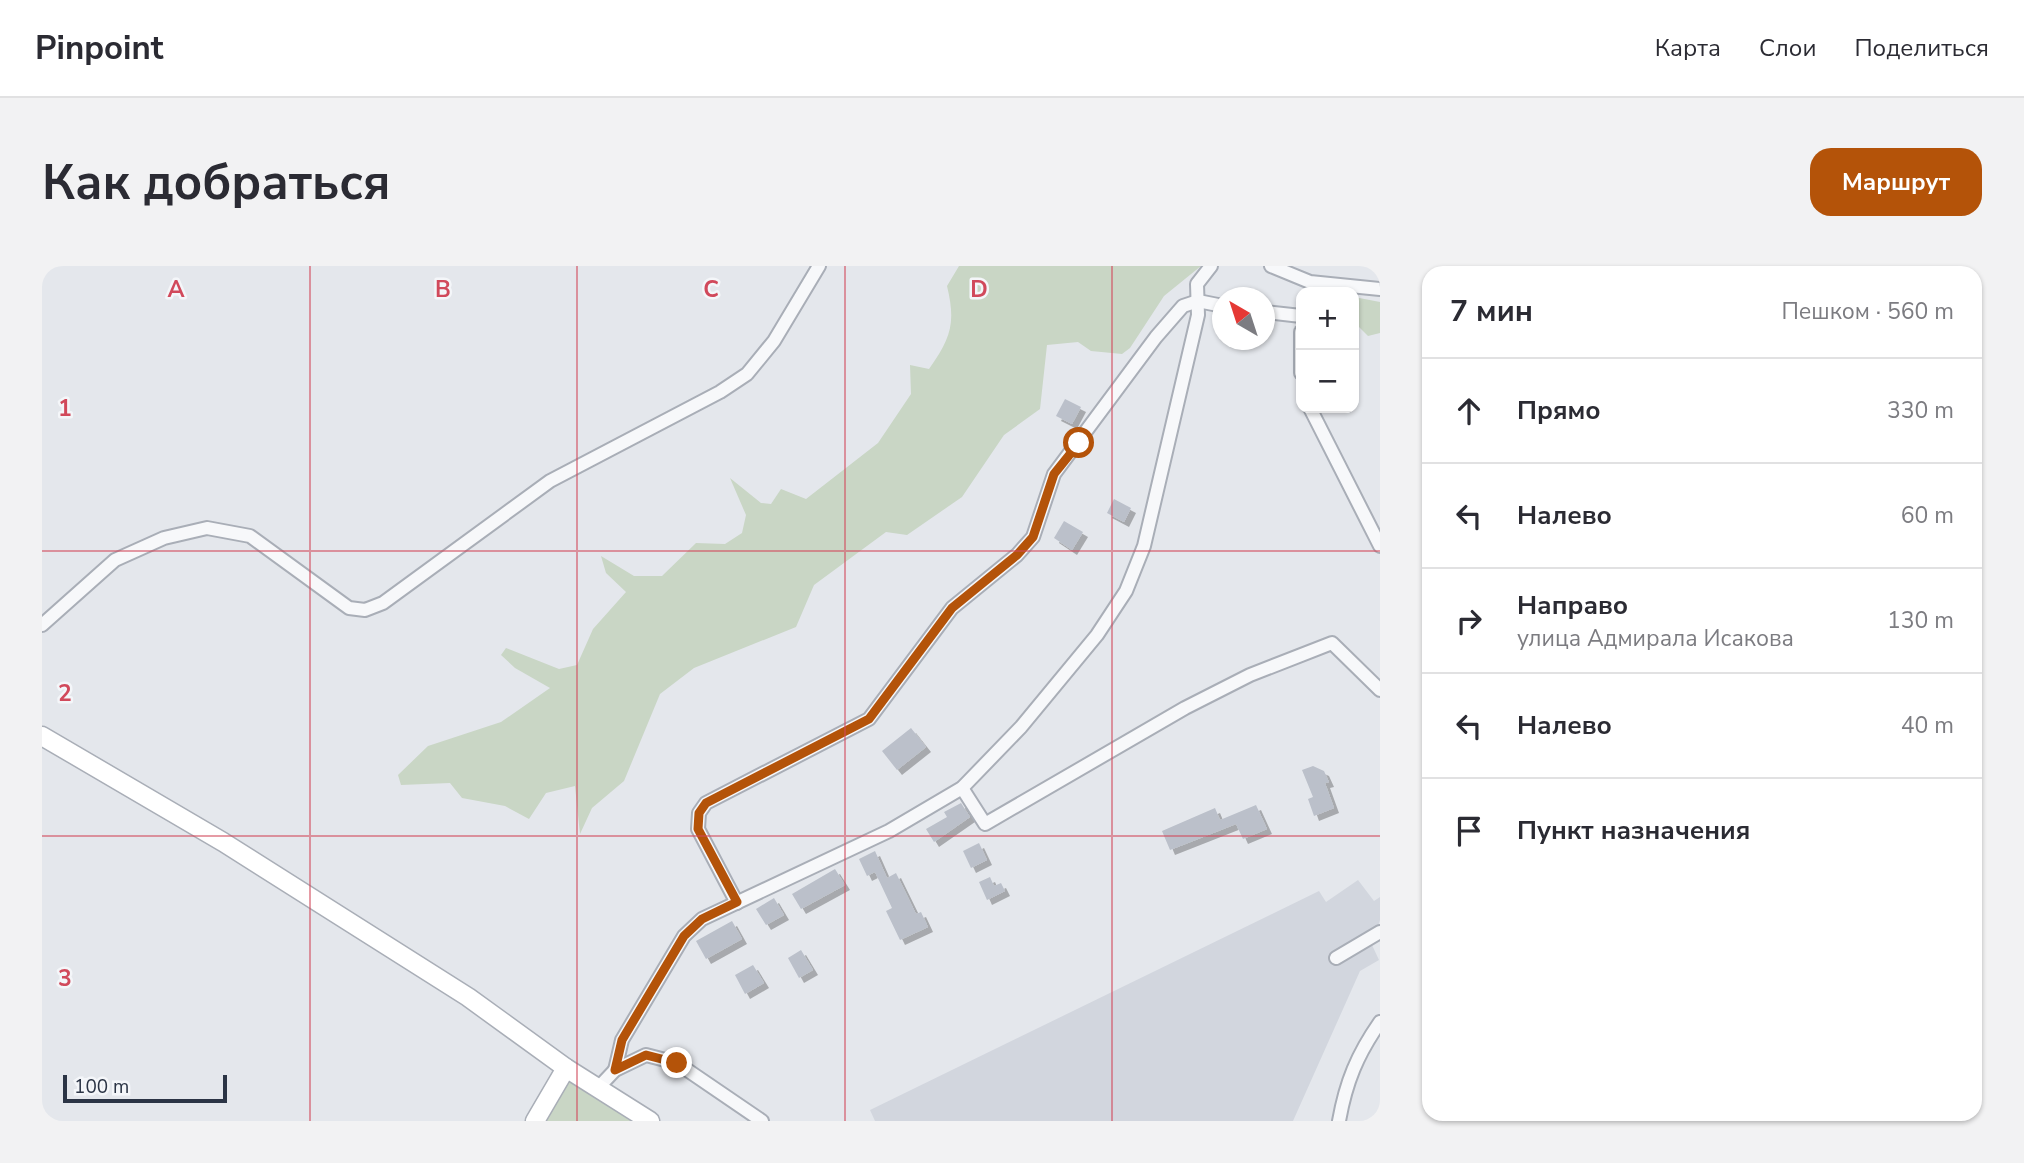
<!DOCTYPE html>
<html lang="ru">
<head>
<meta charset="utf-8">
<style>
  :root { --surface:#fff; --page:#f2f2f3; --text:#2b2b33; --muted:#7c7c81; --line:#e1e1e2; --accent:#b45309 }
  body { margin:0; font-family:"Nunito Sans",sans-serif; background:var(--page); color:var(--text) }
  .controls { position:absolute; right:21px; top:21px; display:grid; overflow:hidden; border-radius:14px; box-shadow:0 2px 5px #0004 }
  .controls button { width:63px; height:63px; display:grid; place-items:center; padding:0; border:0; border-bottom:2px solid var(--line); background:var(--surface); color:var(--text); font:35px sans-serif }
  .compass { position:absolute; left:1170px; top:21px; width:63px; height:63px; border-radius:50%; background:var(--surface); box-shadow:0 2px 5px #0004; rotate:321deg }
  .scale { position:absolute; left:21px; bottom:18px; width:164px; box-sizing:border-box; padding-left:7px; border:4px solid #2b3445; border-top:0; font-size:19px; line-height:24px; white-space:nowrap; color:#2b3445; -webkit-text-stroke:5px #f4f6f9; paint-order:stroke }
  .stop { position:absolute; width:21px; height:21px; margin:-16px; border:5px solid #b45309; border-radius:50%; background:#fff }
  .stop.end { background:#b45309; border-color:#fff; box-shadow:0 2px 7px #0008 }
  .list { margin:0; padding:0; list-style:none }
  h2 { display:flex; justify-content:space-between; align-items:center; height:91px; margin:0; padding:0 28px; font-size:30px }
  h2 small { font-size:23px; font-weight:400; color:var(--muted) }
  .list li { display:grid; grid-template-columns:46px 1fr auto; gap:21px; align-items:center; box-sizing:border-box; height:105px; padding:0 28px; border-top:2px solid var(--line) }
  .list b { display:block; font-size:26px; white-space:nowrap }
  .list p { margin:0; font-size:23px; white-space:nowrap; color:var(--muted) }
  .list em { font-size:23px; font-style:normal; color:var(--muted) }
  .icon { flex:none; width:38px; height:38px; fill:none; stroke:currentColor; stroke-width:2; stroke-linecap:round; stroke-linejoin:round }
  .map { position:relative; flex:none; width:1338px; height:855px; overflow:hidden; border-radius:21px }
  header { display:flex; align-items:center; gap:42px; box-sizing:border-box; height:98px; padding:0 35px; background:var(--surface); border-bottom:2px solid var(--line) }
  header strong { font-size:33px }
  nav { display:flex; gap:38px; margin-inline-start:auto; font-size:24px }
  .intro { display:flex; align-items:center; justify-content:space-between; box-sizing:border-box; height:168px; padding:0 42px }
  h1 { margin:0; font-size:49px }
  .button { padding:18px 32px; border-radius:21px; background:var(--accent); color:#fff; font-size:24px; font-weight:700 }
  main { display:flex; gap:42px; padding:0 42px }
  aside { flex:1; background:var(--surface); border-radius:21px; box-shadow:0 2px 5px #0004 }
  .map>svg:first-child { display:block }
</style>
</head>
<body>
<header>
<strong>Pinpoint</strong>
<nav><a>Карта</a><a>Слои</a><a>Поделиться</a></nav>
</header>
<div class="intro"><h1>Как добраться</h1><a class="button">Маршрут</a></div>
<main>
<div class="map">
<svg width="1338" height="855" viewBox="0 0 1338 855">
  <defs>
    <filter id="shadow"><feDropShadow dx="5" dy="5" stdDeviation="0" flood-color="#0004"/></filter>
  </defs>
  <rect width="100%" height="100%" fill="#e4e7ec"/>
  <!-- built -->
  <path fill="#d2d6de" d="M 1316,614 L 1332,635 L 1338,631 L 1338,654 L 1330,679 L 1337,694 L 1318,705 L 1251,855 L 833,855 L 828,844 L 1277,625 L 1284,636 Z"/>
  <!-- green -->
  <g fill="#c9d6c5">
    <path d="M 917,0 L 1159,0 L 1122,30 L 1088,82 L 1080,88 L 1049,85 L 1036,76 L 1005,79 L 998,143 L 962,169 L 920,231 L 865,269 L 844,266 L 772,319 L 754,361 L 652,402 L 618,428 L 582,515 L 550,542 L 538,568 L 533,520 L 504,527 L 487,553 L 463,540 L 420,532 L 408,517 L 359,519 L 356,509 L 386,480 L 459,456 L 508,422 L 473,402 L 459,389 L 464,382 L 517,403 L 535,399 L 551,363 L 584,326 L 564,307 L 559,290 L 592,310 L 620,310 L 654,277 L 683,278 L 700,267 L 704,249 L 688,212 L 719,237 L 729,238 L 739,223 L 764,233 L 836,177 L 869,128 L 868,99 L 887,103 C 909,72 914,57 905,20 Z"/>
    <path d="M 1312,31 L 1338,36 L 1338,67 L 1326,70 L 1312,56 Z"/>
    <path d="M 524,806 L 601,855 L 496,855 Z"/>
  </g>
  <!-- building -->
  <g fill="#bbc0ca" filter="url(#shadow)">
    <path d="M 1023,133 L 1039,141 L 1030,158 L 1014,150 Z"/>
    <path d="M 1072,233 L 1089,242 L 1082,256 L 1065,247 Z"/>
    <path d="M 1022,255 L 1041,266 L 1030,284 L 1012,272 Z"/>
    <path d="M 869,462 L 884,481 L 855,504 L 840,485 Z"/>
    <path d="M 1271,500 L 1282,505 L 1287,516 L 1283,517 L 1292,542 L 1272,550 L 1266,533 L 1271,531 L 1260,504 Z"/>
    <path d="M 919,537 L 928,551 L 892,576 L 884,563 L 905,551 L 902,546 Z"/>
    <path d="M 1214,539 L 1225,563 L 1201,573 L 1194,558 L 1128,584 L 1120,565 L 1173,542 L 1178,554 Z"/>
    <path d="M 937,577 L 945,594 L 929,602 L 921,585 Z"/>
    <path d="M 833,585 L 845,612 L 854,607 L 874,648 L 879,646 L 886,661 L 858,674 L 844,645 L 850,642 L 833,606 L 825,610 L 817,593 Z"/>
    <path d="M 793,603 L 803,619 L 759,643 L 750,628 Z"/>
    <path d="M 948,611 L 952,620 L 959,617 L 963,625 L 945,634 L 937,616 Z"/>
    <path d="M 732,632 L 742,649 L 724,659 L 714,643 Z"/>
    <path d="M 690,655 L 700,673 L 664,693 L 654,675 Z"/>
    <path d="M 759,684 L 771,704 L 757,712 L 746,692 Z"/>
    <path d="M 711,699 L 722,717 L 703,728 L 693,709 Z"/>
  </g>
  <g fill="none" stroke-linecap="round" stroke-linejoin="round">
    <defs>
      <g id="street">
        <path d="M 1229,0 L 1268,16 L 1338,23"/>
        <path d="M 1223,46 L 1259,50"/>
        <path d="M 1259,66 L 1259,107"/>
        <path d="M 1268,142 L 1338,280"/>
        <path d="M 0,359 L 73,294 L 122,272 L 165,262 L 208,270 L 307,342 L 323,344 L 341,337 L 508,215 L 678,126 L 705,108 L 732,75 L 777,0"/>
        <path d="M 920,522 L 943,558 L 1143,442 L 1208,409 L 1290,377 L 1338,424"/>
        <path d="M 695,637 L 656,563 L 657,547 L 664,537 L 827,453 L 910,342 L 975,289 L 991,271 L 1012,208 L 1114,71 L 1141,40 L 1156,35 L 1181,40"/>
        <path d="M 1294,692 L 1338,666"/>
        <path d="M 573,804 L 580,774 L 642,670 L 660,653 L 847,565 L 920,522 L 979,461 L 1055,369 L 1084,325 L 1102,280 L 1156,49 L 1155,18 L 1169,0"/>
        <path d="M 556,822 L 573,804 L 604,789 L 635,797 L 720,855"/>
        <path d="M 1297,855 C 1304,816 1315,789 1338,756"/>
      </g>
      <g id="secondary">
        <path d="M 0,470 L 181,576 L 426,731 L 524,802 L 608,855"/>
        <path d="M 493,855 L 524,802"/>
      </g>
    </defs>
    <!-- street casing -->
    <use href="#street" stroke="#a9aeb7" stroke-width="16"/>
    <!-- secondary casing -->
    <use href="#secondary" stroke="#a9aeb7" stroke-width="21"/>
    <!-- street -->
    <use href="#street" stroke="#f7f8fa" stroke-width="12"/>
    <!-- secondary -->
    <use href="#secondary" stroke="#fff" stroke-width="18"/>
  </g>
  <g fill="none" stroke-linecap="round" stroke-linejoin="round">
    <!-- route -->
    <path stroke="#b45309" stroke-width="9" d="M 635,797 L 604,789 L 573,804 L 580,774 L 642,670 L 660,653 L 695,636 L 656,563 L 657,547 L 664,537 L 827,453 L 910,342 L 975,289 L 991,271 L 1012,208 L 1037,177"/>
  </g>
  <!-- grid -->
  <path fill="none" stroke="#d1495b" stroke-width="2" stroke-opacity="0.55" d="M 268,0 L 268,855M 535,0 L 535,855M 803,0 L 803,855M 1070,0 L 1070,855M 0,285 L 1338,285M 0,570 L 1338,570"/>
  <g font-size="23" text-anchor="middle" font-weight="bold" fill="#d1495b" stroke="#f4f6f9" stroke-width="5" stroke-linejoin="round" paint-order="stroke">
    <text x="134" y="31">A</text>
    <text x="401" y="31">B</text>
    <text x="669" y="31">C</text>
    <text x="937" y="31">D</text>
    <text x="23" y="150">1</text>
    <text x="23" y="435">2</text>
    <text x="23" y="720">3</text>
  </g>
</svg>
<div class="controls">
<button>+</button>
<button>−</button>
</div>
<svg class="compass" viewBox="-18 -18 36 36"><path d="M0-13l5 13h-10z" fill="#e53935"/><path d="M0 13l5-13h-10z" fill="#7c7c81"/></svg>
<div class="scale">100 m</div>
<div class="stop" style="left:1037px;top:177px"></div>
<div class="stop end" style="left:635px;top:797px"></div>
</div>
<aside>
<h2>7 мин<small>Пешком · 560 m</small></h2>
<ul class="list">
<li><svg class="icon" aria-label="ahead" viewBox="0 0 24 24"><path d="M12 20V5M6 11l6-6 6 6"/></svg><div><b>Прямо</b></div><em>330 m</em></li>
<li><svg class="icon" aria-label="left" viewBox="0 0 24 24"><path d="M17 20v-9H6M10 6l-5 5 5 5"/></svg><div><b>Налево</b></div><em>60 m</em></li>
<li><svg class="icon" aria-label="right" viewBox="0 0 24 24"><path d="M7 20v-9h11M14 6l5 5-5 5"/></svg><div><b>Направо</b><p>улица Адмирала Исакова</p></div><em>130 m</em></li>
<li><svg class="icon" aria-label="left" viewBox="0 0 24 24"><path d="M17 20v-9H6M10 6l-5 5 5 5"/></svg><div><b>Налево</b></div><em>40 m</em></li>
<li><svg class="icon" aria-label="arrive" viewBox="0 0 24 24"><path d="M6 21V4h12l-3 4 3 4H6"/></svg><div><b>Пункт назначения</b></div></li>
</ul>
</aside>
</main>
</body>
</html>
